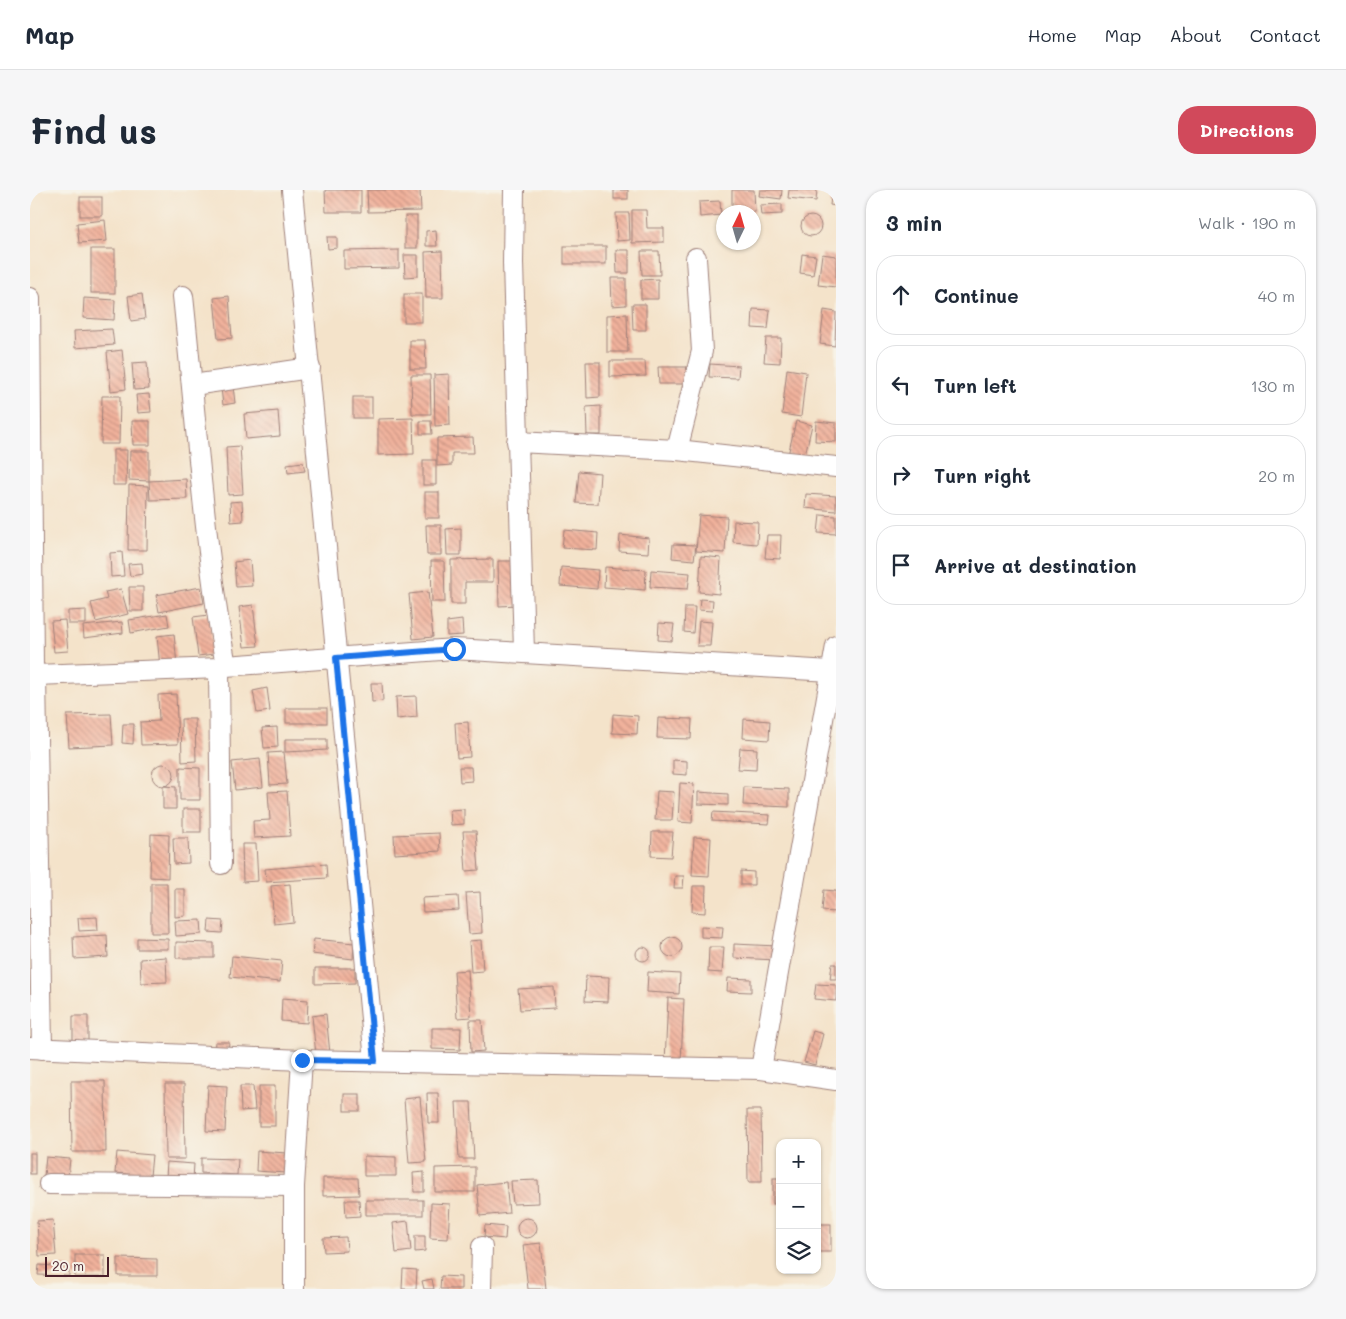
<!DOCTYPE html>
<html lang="en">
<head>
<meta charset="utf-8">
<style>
  :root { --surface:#fff; --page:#f6f6f7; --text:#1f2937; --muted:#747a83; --line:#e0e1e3; --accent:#d1495b }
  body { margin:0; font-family:Mali,sans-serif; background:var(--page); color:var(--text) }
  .controls { position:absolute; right:15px; bottom:15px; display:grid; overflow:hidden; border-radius:10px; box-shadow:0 1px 4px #0004 }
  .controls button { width:45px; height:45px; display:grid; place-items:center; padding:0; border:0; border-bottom:1px solid var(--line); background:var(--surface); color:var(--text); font:25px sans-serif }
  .compass { position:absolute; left:686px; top:15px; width:45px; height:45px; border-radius:50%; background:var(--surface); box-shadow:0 1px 4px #0004; rotate:5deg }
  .scale { position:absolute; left:15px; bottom:12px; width:64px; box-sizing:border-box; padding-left:5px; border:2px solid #4a1f2b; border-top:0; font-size:14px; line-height:18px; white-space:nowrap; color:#4a1f2b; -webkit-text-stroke:4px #f7f3e8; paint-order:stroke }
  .stop { position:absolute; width:15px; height:15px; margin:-11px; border:4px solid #1a73e8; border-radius:50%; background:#fff }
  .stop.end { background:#1a73e8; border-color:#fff; box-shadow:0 1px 5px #0008 }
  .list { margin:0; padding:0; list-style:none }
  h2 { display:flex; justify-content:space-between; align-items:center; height:65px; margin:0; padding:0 20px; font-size:21px }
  h2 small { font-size:16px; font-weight:400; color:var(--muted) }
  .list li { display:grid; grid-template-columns:32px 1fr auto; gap:15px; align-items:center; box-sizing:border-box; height:80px; margin:0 10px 10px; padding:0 10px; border:1px solid var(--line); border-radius:20px }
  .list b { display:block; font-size:19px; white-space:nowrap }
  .list em { font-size:16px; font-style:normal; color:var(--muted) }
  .icon { flex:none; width:28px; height:28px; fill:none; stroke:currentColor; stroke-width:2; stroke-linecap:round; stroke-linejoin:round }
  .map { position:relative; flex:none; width:806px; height:1099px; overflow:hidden; border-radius:20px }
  header { display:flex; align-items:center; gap:30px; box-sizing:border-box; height:70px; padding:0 25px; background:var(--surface); border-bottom:1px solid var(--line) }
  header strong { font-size:24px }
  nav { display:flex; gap:28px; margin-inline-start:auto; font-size:18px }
  .intro { display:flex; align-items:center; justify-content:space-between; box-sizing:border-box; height:120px; padding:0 30px }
  h1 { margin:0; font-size:35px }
  .button { padding:12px 22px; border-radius:20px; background:var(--accent); color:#fff; font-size:18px; font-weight:700 }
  main { display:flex; gap:30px; padding:0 30px }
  aside { flex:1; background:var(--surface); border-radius:20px; box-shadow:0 1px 4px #0004 }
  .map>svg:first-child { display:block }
</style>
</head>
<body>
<header>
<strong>Map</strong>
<nav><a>Home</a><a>Map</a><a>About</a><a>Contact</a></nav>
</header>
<div class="intro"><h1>Find us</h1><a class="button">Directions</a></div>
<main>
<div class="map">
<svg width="806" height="1099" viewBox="0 0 806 1099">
  <defs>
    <pattern id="building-back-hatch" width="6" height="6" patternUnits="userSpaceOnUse" patternTransform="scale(1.25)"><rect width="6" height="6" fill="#f1b29c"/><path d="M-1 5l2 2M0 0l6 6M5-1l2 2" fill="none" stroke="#c5907f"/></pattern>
  </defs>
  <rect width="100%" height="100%" fill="#f7f3e8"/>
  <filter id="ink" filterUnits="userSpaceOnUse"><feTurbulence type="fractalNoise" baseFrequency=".02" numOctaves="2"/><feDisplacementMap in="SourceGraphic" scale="10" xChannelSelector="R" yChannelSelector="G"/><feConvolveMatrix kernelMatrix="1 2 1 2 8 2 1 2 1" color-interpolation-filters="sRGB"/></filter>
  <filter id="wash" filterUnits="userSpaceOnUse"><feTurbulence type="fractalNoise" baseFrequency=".0096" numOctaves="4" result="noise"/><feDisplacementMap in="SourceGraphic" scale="20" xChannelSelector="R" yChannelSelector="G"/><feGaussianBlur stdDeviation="1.12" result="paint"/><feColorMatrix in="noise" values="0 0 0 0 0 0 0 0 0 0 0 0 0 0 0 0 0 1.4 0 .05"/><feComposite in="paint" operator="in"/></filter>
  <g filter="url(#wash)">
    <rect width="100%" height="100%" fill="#f4e3ca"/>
    <g id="blocks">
      <!-- building -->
      <g fill="url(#building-back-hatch)">
        <path d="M 295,0 L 331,0 L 331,22 L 296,22 Z"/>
        <path d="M 337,0 L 390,0 L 391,21 L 338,22 Z"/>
        <rect x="584" y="0" width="14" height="9"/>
        <path d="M 702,0 L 724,0 L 725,22 L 702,22 Z"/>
        <path d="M 730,0 L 752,0 L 751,9 L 729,6 Z"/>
        <path d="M 759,0 L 787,0 L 786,11 L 758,8 Z"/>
        <path d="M 802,0 L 806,0 L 806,16 L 800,15 Z"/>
        <rect x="50" y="7" width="22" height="19"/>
        <path d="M 690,11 L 691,25 L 670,27 L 669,12 Z"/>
        <path d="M 752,14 L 752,24 L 731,25 L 730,15 Z"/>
        <path d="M 602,20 L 616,20 L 617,38 L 634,38 L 634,52 L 602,53 Z"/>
        <path d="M 586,23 L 599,23 L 600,50 L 587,51 Z"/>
        <circle cx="781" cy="36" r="10"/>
        <rect x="375" y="26" width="12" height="32"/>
        <path d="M 75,30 L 77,51 L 49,53 L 47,33 Z"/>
        <path d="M 406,40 L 407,56 L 396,56 L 396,41 Z"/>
        <path d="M 297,47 L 307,47 L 307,58 L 298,59 Z"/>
        <rect x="534" y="56" width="42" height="18"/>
        <rect x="61" y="59" width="24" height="44"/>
        <path d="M 369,60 L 369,78 L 314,79 L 314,61 Z"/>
        <path d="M 586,60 L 599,60 L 599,83 L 587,83 Z"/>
        <path d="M 412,61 L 413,108 L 396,108 L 395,62 Z"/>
        <path d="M 611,61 L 629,61 L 630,85 L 612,85 Z"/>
        <path d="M 772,64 L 786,66 L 783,85 L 770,83 Z"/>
        <path d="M 792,64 L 806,66 L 806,97 L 788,95 Z"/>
        <path d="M 374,65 L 388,65 L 388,86 L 375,87 Z"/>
        <path d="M 581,88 L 596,88 L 596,115 L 582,116 Z"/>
        <path d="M 628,89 L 628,109 L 611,109 L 611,90 Z"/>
        <path d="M 112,104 L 115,129 L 101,131 L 98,106 Z"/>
        <rect x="374" y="104" width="18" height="28"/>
        <path d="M 199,106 L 202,148 L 188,149 L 184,108 Z"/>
        <path d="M 54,108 L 85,110 L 84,130 L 53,128 Z"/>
        <path d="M 602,114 L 616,114 L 616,140 L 603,140 Z"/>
        <path d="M 723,119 L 740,120 L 738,139 L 722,138 Z"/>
        <path d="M 794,120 L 806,122 L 805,156 L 790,154 Z"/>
        <path d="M 597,124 L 598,162 L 577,162 L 577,125 Z"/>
        <path d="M 82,139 L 84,155 L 45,158 L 44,141 Z"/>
        <path d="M 736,148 L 751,148 L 750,173 L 734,172 Z"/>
        <path d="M 380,150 L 395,150 L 396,179 L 380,179 Z"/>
        <path d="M 92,160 L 96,199 L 81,201 L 77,162 Z"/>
        <path d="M 580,171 L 615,171 L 616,186 L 580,187 Z"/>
        <path d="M 117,172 L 119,199 L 104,200 L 102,173 Z"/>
        <path d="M 556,172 L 570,172 L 570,207 L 557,208 Z"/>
        <path d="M 680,174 L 709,176 L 708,188 L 679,187 Z"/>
        <path d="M 628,177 L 657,177 L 657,194 L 629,194 Z"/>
        <path d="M 757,179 L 776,182 L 771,227 L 752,224 Z"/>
        <path d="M 419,184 L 420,235 L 405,236 L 404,185 Z"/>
        <path d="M 381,185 L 400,185 L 401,224 L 382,224 Z"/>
        <path d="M 203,196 L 205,213 L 193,215 L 191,198 Z"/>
        <path d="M 119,204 L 121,222 L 108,223 L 106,205 Z"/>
        <path d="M 72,206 L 90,206 L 89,254 L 71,254 Z"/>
        <rect x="323" y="207" width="19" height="21"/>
        <path d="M 571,216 L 571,245 L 557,245 L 556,217 Z"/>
        <path d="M 248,221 L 250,246 L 216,249 L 214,224 Z"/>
        <path d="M 383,228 L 384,264 L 348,265 L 348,229 Z"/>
        <path d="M 102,231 L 120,231 L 120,255 L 103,255 Z"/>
        <path d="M 390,231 L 401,231 L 402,244 L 390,244 Z"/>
        <path d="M 766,231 L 782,235 L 774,269 L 758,265 Z"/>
        <path d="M 786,231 L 806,233 L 806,252 L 785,251 Z"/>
        <path d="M 443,247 L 444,263 L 422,263 L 422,275 L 407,276 L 407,248 Z"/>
        <path d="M 210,256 L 213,304 L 198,305 L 196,257 Z"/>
        <path d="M 83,260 L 97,260 L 96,295 L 83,295 Z"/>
        <path d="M 100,261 L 119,261 L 119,291 L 156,289 L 157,309 L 120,310 L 119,291 L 99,290 Z"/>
        <rect x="393" y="270" width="13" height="25"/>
        <path d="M 273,272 L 275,281 L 258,283 L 257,274 Z"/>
        <path d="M 549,281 L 570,283 L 568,314 L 546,313 Z"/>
        <path d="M 99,295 L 118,296 L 117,360 L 98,360 Z"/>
        <rect x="395" y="302" width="14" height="26"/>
        <path d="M 776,304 L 806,306 L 806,321 L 775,318 Z"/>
        <path d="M 212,311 L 213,331 L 201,332 L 200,312 Z"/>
        <path d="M 669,325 L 697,327 L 695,363 L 666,361 Z"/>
        <path d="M 790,325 L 806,326 L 806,344 L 788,343 Z"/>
        <path d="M 704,331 L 728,332 L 727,354 L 703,352 Z"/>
        <path d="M 396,335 L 411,335 L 411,365 L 397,365 Z"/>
        <path d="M 431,338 L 431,365 L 417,365 L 416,339 Z"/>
        <path d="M 534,340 L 568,343 L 567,360 L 532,358 Z"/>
        <path d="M 590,345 L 619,348 L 618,363 L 589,361 Z"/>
        <path d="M 737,345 L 751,345 L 750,369 L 735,368 Z"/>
        <path d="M 643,354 L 666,355 L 664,370 L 642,368 Z"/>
        <path d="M 92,362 L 94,386 L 81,387 L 80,363 Z"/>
        <path d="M 671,366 L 691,368 L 689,404 L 669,402 Z"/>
        <path d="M 463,369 L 463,392 L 435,392 L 435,414 L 421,414 L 421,370 Z"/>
        <path d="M 220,370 L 222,396 L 206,397 L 204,372 Z"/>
        <path d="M 401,371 L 414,371 L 415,412 L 402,412 Z"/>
        <path d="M 468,371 L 487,371 L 488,415 L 469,416 Z"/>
        <path d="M 112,373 L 113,384 L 100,386 L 98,374 Z"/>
        <path d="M 531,377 L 568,380 L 567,399 L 530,396 Z"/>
        <path d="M 575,377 L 616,380 L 615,400 L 574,397 Z"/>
        <path d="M 621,380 L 660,383 L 658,399 L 620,397 Z"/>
        <path d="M 99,397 L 113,397 L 113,421 L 100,421 Z"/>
        <path d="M 171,397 L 174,413 L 129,422 L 126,405 Z"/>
        <path d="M 91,399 L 98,424 L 66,432 L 61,413 L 77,409 L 75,402 Z"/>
        <path d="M 398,402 L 403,447 L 383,449 L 379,404 Z"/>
        <path d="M 670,409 L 683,410 L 682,421 L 669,420 Z"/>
        <path d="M 223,415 L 228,456 L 214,457 L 209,417 Z"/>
        <path d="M 655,417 L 665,417 L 663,443 L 654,442 Z"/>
        <path d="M 56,420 L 56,434 L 38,434 L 38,421 Z"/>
        <path d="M 137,424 L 139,436 L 101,443 L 99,430 Z"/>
        <path d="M 179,425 L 184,464 L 168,466 L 163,427 Z"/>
        <path d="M 35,430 L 38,461 L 24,462 L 21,431 Z"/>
        <path d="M 432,430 L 433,445 L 417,446 L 417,432 Z"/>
        <path d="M 669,431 L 682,432 L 680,456 L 667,456 Z"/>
        <path d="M 92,432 L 93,443 L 54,448 L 53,436 Z"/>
        <path d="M 629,433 L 644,434 L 642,451 L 628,450 Z"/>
        <path d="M 144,444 L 147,475 L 130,477 L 127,446 Z"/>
        <path d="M 341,493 L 352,493 L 353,511 L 342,512 Z"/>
        <path d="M 237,498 L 240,521 L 227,523 L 223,501 Z"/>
        <path d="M 146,504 L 148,554 L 111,555 L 110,532 L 129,531 L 128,505 Z"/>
        <path d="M 386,506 L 387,527 L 367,529 L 366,507 Z"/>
        <rect x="256" y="518" width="41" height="15"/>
        <path d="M 81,524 L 83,555 L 39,557 L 37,525 Z"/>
        <path d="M 583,524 L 608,526 L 607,544 L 582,543 Z"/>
        <path d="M 628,528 L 662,529 L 661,549 L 627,548 Z"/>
        <path d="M 151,529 L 165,529 L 166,571 L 152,572 Z"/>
        <path d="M 714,529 L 740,531 L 739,550 L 713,548 Z"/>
        <path d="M 438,532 L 440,567 L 427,568 L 425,533 Z"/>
        <path d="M 93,534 L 104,534 L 103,554 L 92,553 Z"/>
        <path d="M 247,537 L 248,557 L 234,558 L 232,538 Z"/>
        <path d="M 255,549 L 297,549 L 297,560 L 255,562 Z"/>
        <path d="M 710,558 L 727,559 L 726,580 L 708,579 Z"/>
        <path d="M 254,562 L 257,594 L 240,595 L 238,563 Z"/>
        <path d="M 230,569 L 233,597 L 205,600 L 202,572 Z"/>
        <path d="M 643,570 L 657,571 L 657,585 L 643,584 Z"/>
        <circle cx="133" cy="585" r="11"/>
        <path d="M 150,577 L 170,578 L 170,610 L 150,610 Z"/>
        <path d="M 429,577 L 441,577 L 442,591 L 430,592 Z"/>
        <path d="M 650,593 L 664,594 L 662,633 L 648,632 Z"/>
        <path d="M 133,596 L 146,597 L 146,619 L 133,619 Z"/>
        <path d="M 714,597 L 759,599 L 759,617 L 713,615 Z"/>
        <path d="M 257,601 L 260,646 L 224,648 L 223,631 L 240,630 L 238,602 Z"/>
        <path d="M 627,601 L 644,602 L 642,630 L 625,630 Z"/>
        <path d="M 668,602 L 698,604 L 698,615 L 668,614 Z"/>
        <rect x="153" y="619" width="18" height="23"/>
        <path d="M 434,619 L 434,634 L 421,635 L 420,620 Z"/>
        <path d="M 683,622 L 740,625 L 739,634 L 682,631 Z"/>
        <path d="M 433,641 L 446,641 L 449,680 L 436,681 Z"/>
        <path d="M 622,642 L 643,642 L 641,667 L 621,666 Z"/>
        <path d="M 409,643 L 410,661 L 365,664 L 364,645 Z"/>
        <path d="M 121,644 L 139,645 L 138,688 L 120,687 Z"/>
        <path d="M 664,647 L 681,648 L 679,686 L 662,685 Z"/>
        <path d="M 143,648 L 158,648 L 159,673 L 144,674 Z"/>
        <path d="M 212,654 L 226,654 L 228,691 L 213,692 Z"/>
        <path d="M 296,674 L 297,688 L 236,692 L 235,679 Z"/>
        <path d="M 711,681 L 724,682 L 724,695 L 711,695 Z"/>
        <path d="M 645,686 L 654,686 L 653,698 L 644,698 Z"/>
        <path d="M 121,693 L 137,693 L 138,743 L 121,743 Z"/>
        <path d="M 260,694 L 263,732 L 244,734 L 241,696 Z"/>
        <path d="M 663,696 L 676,696 L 675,723 L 662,722 Z"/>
        <path d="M 145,699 L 155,699 L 155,726 L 145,727 Z"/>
        <path d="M 794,700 L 806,701 L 806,722 L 792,721 Z"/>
        <path d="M 450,702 L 452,743 L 439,744 L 436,703 Z"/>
        <path d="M 428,706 L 429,720 L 393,722 L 392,708 Z"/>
        <path d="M 67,727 L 68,740 L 49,741 L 48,728 Z"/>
        <path d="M 171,730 L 172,744 L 146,746 L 145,731 Z"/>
        <path d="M 179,730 L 193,731 L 192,743 L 178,742 Z"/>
        <path d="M 671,736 L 693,737 L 692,748 L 671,747 Z"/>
        <path d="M 77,745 L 78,767 L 44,769 L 43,747 Z"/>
        <circle cx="642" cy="757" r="10"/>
        <path d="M 107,748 L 138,749 L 138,759 L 107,759 Z"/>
        <path d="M 284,749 L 324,753 L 323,769 L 282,764 Z"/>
        <path d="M 451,750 L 453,781 L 441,782 L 439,751 Z"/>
        <path d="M 146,752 L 184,753 L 184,768 L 146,768 Z"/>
        <path d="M 704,754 L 747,756 L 747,770 L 704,768 Z"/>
        <path d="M 679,757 L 694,757 L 692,783 L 678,782 Z"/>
        <circle cx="613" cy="764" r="7"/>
        <path d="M 202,766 L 252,771 L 250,792 L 200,787 Z"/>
        <path d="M 136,767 L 137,792 L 111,793 L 110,769 Z"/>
        <path d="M 802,774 L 806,774 L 806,789 L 800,789 Z"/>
        <path d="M 285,778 L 325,778 L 325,793 L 285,794 Z"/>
        <path d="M 438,780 L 441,827 L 427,828 L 424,781 Z"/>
        <path d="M 618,782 L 650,784 L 649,804 L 617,802 Z"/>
        <path d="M 556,786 L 579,787 L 578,812 L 555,811 Z"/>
        <path d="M 698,788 L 721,789 L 721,802 L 697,801 Z"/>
        <path d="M 786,794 L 806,795 L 806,811 L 784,809 Z"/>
        <path d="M 524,797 L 525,818 L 490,820 L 488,799 Z"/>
        <path d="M 252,808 L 278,810 L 277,833 L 251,831 Z"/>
        <path d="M 638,808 L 654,809 L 651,872 L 635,872 Z"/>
        <path d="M 296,824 L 300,864 L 286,865 L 282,826 Z"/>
        <path d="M 43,826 L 58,826 L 58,852 L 43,853 Z"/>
        <path d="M 440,830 L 452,830 L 454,861 L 441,862 Z"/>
        <path d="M 402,838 L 431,838 L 430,860 L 402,859 Z"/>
        <path d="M 783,841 L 793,844 L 785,875 L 774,872 Z"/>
        <path d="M 185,852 L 199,852 L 198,862 L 184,862 Z"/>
        <path d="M 41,891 L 75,891 L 76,962 L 42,962 Z"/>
        <path d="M 135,894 L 154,894 L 155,969 L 136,969 Z"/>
        <path d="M 178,895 L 197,896 L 195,942 L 176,941 Z"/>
        <path d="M 210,896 L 223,896 L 225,920 L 211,921 Z"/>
        <rect x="229" y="896" width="16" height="40"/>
        <path d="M 397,903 L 408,903 L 409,933 L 398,933 Z"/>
        <rect x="314" y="904" width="16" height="17"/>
        <path d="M 390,907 L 396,972 L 379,973 L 374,909 Z"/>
        <path d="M 426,912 L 441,912 L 444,969 L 429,969 Z"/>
        <path d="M 717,920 L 731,920 L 732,992 L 718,992 Z"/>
        <path d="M 227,961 L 257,963 L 256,983 L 226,981 Z"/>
        <path d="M 87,962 L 122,965 L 120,986 L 85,983 Z"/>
        <rect x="0" y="963" width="5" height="21"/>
        <path d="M 334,966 L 366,967 L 366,986 L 334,986 Z"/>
        <path d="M 16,967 L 40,969 L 38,988 L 14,986 Z"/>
        <path d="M 171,968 L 208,969 L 207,985 L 171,983 Z"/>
        <path d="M 137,972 L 164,974 L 163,989 L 136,988 Z"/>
        <path d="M 445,977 L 445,1002 L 405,1002 L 405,978 Z"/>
        <path d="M 394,982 L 394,1002 L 384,1002 L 383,983 Z"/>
        <path d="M 293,988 L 328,988 L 329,1005 L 293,1006 Z"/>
        <rect x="743" y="988" width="7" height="26"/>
        <path d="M 508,990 L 509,1013 L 483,1014 L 481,991 Z"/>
        <path d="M 476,992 L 479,1023 L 450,1026 L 447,995 Z"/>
        <path d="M 315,1010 L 329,1010 L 330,1026 L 316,1027 Z"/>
        <rect x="336" y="1010" width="57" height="15"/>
        <path d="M 401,1013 L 420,1014 L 418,1049 L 400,1048 Z"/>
        <circle cx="497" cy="1038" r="10"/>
        <path d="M 23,1030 L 26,1065 L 9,1066 L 7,1031 Z"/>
        <path d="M 378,1031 L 381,1061 L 366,1063 L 363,1033 Z"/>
        <rect x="787" y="1034" width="14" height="28"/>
        <path d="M 455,1035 L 476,1037 L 475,1049 L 454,1047 Z"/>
        <path d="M 385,1046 L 395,1046 L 395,1061 L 385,1062 Z"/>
        <path d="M 316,1047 L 317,1061 L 294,1062 L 293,1048 Z"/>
        <path d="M 511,1053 L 516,1099 L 498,1099 L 493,1055 Z"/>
        <rect x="45" y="1065" width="30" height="22"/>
        <path d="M 88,1068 L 127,1069 L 127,1086 L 88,1086 Z"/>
        <path d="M 9,1075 L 39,1077 L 39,1086 L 8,1085 Z"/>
        <path d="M 373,1079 L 387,1080 L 386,1099 L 372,1099 Z"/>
        <path d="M 411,1086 L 431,1087 L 431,1099 L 410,1099 Z"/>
        <path d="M 402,1089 L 404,1099 L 394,1099 L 392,1091 Z"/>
      </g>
    </g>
  </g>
  <g filter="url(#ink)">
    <use href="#blocks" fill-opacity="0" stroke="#9f817a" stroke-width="1"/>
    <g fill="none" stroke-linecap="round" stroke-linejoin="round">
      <defs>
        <g id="minor">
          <path d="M 262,0 L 345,871"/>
          <path d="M 484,0 L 483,73 L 494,462"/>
          <path d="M 153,106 C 166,229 174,354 196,476"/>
          <path d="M 0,108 L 3,478 L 6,485 L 12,859"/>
          <path d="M 163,195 L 280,178"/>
          <path d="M 487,252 L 647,260 L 806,277"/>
          <path d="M 647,260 L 672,161 L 666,68"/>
          <path d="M 189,478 L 191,674"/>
          <path d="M 6,485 L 189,478 L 196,476 L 424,459 L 801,481"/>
          <path d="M 0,858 L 272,870 L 731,879 L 806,890"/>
          <path d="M 731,879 L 806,456"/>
          <path d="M 19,994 L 264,996"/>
          <path d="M 264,1099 L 264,996 L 272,870"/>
          <path d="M 451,1099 L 452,1057"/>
        </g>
      </defs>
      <!-- minor casing -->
      <use href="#minor" stroke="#9f817a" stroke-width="22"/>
      <!-- minor -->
      <use href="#minor" stroke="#fff" stroke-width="20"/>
    </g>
  </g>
  <g fill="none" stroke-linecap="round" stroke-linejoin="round" filter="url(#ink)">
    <!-- route -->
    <path stroke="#1a73e8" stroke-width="6" d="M 272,870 L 345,871 L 306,468 L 424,459"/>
  </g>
</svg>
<div class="controls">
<button>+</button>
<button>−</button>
<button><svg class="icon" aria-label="layers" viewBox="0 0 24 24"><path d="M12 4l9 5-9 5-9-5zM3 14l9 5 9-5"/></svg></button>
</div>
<svg class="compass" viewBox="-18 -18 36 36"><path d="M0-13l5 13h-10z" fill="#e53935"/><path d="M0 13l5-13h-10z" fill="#747a83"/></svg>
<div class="scale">20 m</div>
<div class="stop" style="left:424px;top:459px"></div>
<div class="stop end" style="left:272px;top:870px"></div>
</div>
<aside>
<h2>3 min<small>Walk · 190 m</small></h2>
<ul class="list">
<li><svg class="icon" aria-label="ahead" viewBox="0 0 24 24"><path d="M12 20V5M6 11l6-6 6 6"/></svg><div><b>Continue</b></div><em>40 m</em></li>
<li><svg class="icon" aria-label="left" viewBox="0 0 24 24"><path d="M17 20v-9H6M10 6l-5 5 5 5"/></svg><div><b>Turn left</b></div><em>130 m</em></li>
<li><svg class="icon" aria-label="right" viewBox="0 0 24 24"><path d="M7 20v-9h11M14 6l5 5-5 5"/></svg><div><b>Turn right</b></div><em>20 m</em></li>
<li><svg class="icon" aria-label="arrive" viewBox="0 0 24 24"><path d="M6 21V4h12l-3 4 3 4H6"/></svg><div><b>Arrive at destination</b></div></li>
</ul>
</aside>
</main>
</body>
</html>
